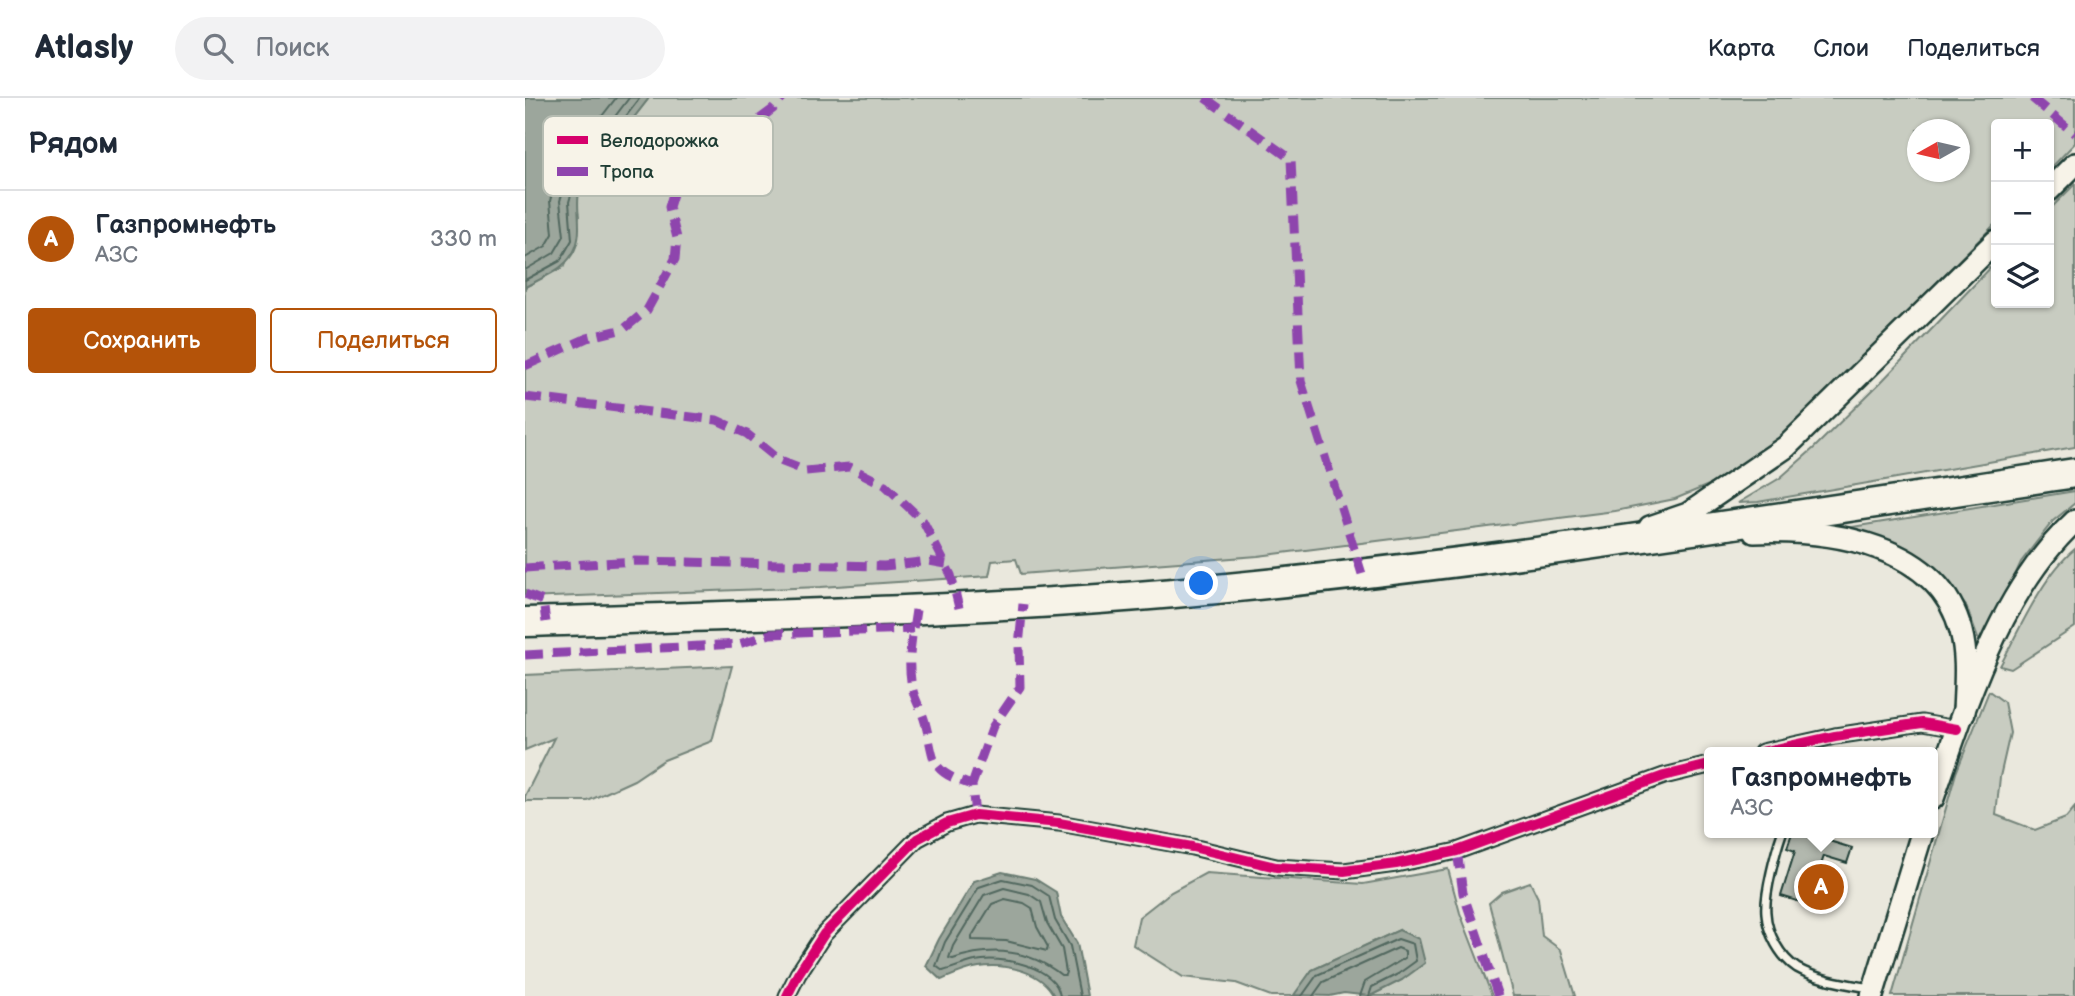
<!DOCTYPE html>
<html lang="ru">
<head>
<meta charset="utf-8">
<style>
  :root { --surface:#fff; --page:#f2f2f3; --text:#1f2937; --muted:#747a83; --line:#e0e1e3; --accent:#b45309 }
  body { margin:0; font-family:"Balsamiq Sans",sans-serif; background:var(--page); color:var(--text) }
  .controls { position:absolute; right:21px; top:21px; display:grid; overflow:hidden; border-radius:7px; box-shadow:0 2px 5px #0004 }
  .controls button { width:63px; height:63px; display:grid; place-items:center; padding:0; border:0; border-bottom:2px solid var(--line); background:var(--surface); color:var(--text); font:35px sans-serif }
  .compass { position:absolute; left:1382px; top:21px; width:63px; height:63px; border-radius:50%; background:var(--surface); box-shadow:0 2px 5px #0004; rotate:262deg }
  .you { position:absolute; left:677px; top:486px; width:24px; height:24px; margin:-18px; border:5px solid #fff; border-radius:50%; background:#1a73e8; box-shadow:0 0 0 10px #1a73e833 }
  .badge { display:grid; place-items:center; width:46px; height:46px; border-radius:50%; background:var(--accent); color:#fff; font-size:23px; font-weight:700 }
  .pin { position:absolute; translate:-50% -50%; border:4px solid #fff; box-shadow:0 2px 7px #0006 }
  .popup { position:absolute; left:1179px; top:649px; width:234px; height:91px; box-sizing:border-box; display:grid; place-content:center; border-radius:7px; background:var(--surface); filter:drop-shadow(0 2px 5px #0005); font-size:23px; white-space:nowrap; color:var(--muted) }
  .popup b { font-size:26px; color:var(--text) }
  .popup::after { content:''; position:absolute; left:50%; top:100%; margin-left:-14px; border:14px solid transparent; border-top-color:var(--surface) }
  .list { margin:0; padding:0; list-style:none }
  h2 { display:flex; justify-content:space-between; align-items:center; height:91px; margin:0; padding:0 28px; font-size:30px }
  h2 small { font-size:23px; font-weight:400; color:var(--muted) }
  .list li { display:grid; grid-template-columns:46px 1fr auto; gap:21px; align-items:center; box-sizing:border-box; height:98px; padding:0 28px; border-top:2px solid var(--line) }
  .list b { display:block; font-size:26px; white-space:nowrap }
  .list p { margin:0; font-size:23px; white-space:nowrap; color:var(--muted) }
  .list em { font-size:23px; font-style:normal; color:var(--muted) }
  .actions { display:flex; gap:14px; padding:21px 28px }
  .actions a { flex:1; padding:16px 0; border:2px solid var(--accent); border-radius:7px; text-align:center; font-size:24px; color:var(--accent) }
  .actions .main { background:var(--accent); color:#fff }
  .icon { flex:none; width:38px; height:38px; fill:none; stroke:currentColor; stroke-width:2; stroke-linecap:round; stroke-linejoin:round }
  .map { position:relative; flex:none; width:1550px; height:898px; overflow:hidden }
  header { display:flex; align-items:center; gap:42px; box-sizing:border-box; height:98px; padding:0 35px; background:var(--surface); border-bottom:2px solid var(--line) }
  header strong { font-size:33px }
  nav { display:flex; gap:38px; margin-inline-start:auto; font-size:24px }
  .search { width:490px; height:63px; background:var(--page); display:flex; align-items:center; gap:18px; box-sizing:border-box; padding:0 24px; border-radius:38px; color:var(--muted); font-size:26px }
  main { display:flex }
  aside { flex:1; background:var(--surface) }
  .map>svg:first-child { display:block }
</style>
</head>
<body>
<header>
<strong>Atlasly</strong>
<div class="search"><svg class="icon" aria-label="search" viewBox="0 0 24 24"><circle cx="10" cy="10" r="6"/><path d="M15 15l6 6"/></svg>Поиск</div>
<nav><a>Карта</a><a>Слои</a><a>Поделиться</a></nav>
</header>
<main>
<aside>
<h2>Рядом<small></small></h2>
<ul class="list">
<li><span class="badge">A</span><div><b>Газпромнефть</b><p>АЗС</p></div><em>330 m</em></li>
</ul>
<div class="actions"><a class="main">Сохранить</a><a>Поделиться</a></div>
</aside>
<div class="map">
<svg width="1550" height="898" viewBox="0 0 1550 898">
  <rect width="100%" height="100%" fill="#eae8dd"/>
  <filter id="ink" filterUnits="userSpaceOnUse"><feTurbulence type="fractalNoise" baseFrequency=".0143" numOctaves="2"/><feDisplacementMap in="SourceGraphic" scale="14" xChannelSelector="R" yChannelSelector="G"/><feConvolveMatrix kernelMatrix="1 2 1 2 8 2 1 2 1" color-interpolation-filters="sRGB"/></filter>
  <g filter="url(#ink)">
    <!-- green -->
    <g fill="#c8ccc1" stroke="#74847a" stroke-width="2" fill-rule="evenodd">
      <path d="M 124,0 L 1550,0 L 1550,45 L 1524,72 L 1524,26 L 1471,26 L 1471,125 L 1256,341 L 1203,379 L 1150,401 L 1090,413 L 733,458 L 496,476 L 491,461 L 467,463 L 464,478 L 296,489 L 0,500 L 0,189 L 40,168 L 54,119 L 51,104 L 55,89 ZM 1392,32 L 1434,32 L 1434,74 L 1392,74 Z"/>
      <path d="M 1550,86 L 1550,349 L 1233,404 L 1213,405 L 1255,380 L 1289,350 L 1357,283 L 1471,164 L 1471,205 L 1524,205 L 1524,112 Z"/>
      <path d="M 1550,393 L 1550,405 L 1528,423 L 1496,464 L 1475,510 L 1454,543 L 1441,508 L 1407,466 L 1374,450 L 1315,431 Z"/>
      <path d="M 1550,451 L 1550,529 L 1486,571 L 1475,568 C 1494,532 1518,477 1550,451 Z"/>
      <path d="M 207,568 L 187,643 L 139,662 L 109,682 L 63,703 L 0,703 L 0,698 L 29,640 L 0,652 L 0,577 Z"/>
      <path d="M 1464,593 L 1479,604 L 1485,635 L 1475,679 L 1471,717 L 1510,732 L 1541,720 L 1550,709 L 1550,898 L 1367,898 L 1431,675 Z"/>
      <path d="M 923,771 L 935,815 L 967,898 L 845,898 L 877,882 L 874,832 L 787,872 L 770,897 L 777,898 L 746,898 L 711,885 L 658,879 L 608,847 L 614,819 L 646,794 L 681,775 L 838,786 Z"/>
      <path d="M 1005,784 L 1013,800 L 1017,838 L 1036,852 L 1050,898 L 988,898 L 964,805 L 977,794 Z"/>
    </g>
    <!-- water -->
    <g fill="#9ca69c" stroke="#6a7c72" stroke-width="2">
      <path d="M 0,0 L 124,0 L 55,89 C 51,103 54,113 54,128 C 55,165 29,174 0,189 Z"/>
      <path d="M 477,774 L 510,781 L 531,794 L 536,819 L 552,845 L 562,898 L 529,898 C 517,873 480,865 454,869 C 441,871 428,877 416,882 L 401,868 L 414,841 L 449,783 Z"/>
      <path d="M 874,832 L 894,841 L 900,865 L 877,882 L 845,898 L 819,895 L 805,898 L 769,897 L 787,872 Z"/>
    </g>
    <g fill="none" stroke-linecap="round" stroke-linejoin="round">
      <!-- shore -->
      <g stroke="#51675e" stroke-width="2">
        <path d="M 0,160 L 21,148 L 28,136 L 25,103 L 32,76 L 91,0"/>
        <path d="M 0,172 L 29,155 L 39,138 L 35,103 L 41,83 L 104,0"/>
        <path d="M 0,182 L 35,163 L 47,142 L 44,104 L 49,86 L 115,0"/>
        <path d="M 479,790 L 504,796 L 516,804 L 522,825 L 537,851 L 541,874 L 540,877 L 536,877 C 503,851 467,848 428,861 L 424,860 L 428,848 L 459,797 Z"/>
        <path d="M 480,801 L 499,805 L 507,810 L 512,829 L 523,849 L 522,853 L 481,843 L 447,842 L 447,838 L 467,806 Z"/>
        <path d="M 535,898 C 531,868 475,857 450,863 C 440,865 429,870 418,873 L 411,868 L 420,844 L 454,789 L 478,781 L 507,787 L 524,798 L 530,822 L 545,848 L 555,898"/>
        <path d="M 777,898 L 792,877 L 873,841 L 888,846 L 891,863 L 873,876 L 847,889 L 844,898"/>
        <path d="M 788,898 L 798,884 L 873,850 L 880,853 L 880,860 L 840,884 L 835,898"/>
      </g>
    </g>
    <!-- building -->
    <path fill="#b2b8ae" stroke="#1f3d34" stroke-width="2" d="M 1267,735 L 1278,735 L 1327,750 L 1322,765 L 1299,758 L 1291,782 L 1303,786 L 1295,810 L 1256,798 L 1270,753 L 1262,750 Z"/>
    <g fill="none" stroke-linecap="round" stroke-linejoin="round">
      <defs>
        <path id="lane" d="M 1257,735 C 1251,752 1239,797 1241,815 C 1242,835 1255,859 1272,870 C 1293,882 1322,886 1345,890"/>
        <g id="street">
          <path d="M 1237,654 L 1310,638 L 1397,625 L 1432,631"/>
          <path d="M 262,898 L 273,876 L 299,836 L 392,741 L 422,725 L 450,717 L 534,725 L 667,749 L 751,769 L 819,773 L 871,766 L 932,753 L 1139,678 L 1184,667"/>
        </g>
        <g id="secondary">
          <path d="M 1524,92 L 1550,66"/>
          <path d="M 1125,429 L 1163,416 L 1261,349 L 1471,143"/>
          <path d="M 1229,434 C 1305,431 1414,446 1436,533 C 1443,560 1440,587 1439,614"/>
          <path d="M 1408,700 C 1441,606 1475,492 1550,423"/>
          <path d="M 1347,898 L 1397,735"/>
        </g>
        <path id="highway" d="M 0,524 C 217,517 433,514 649,495 C 951,468 1251,420 1550,375"/>
      </defs>
      <!-- lane casing -->
      <use href="#lane" stroke="#1f3d34" stroke-width="12"/>
      <!-- street casing -->
      <use href="#street" stroke="#1f3d34" stroke-width="19"/>
      <!-- secondary casing -->
      <use href="#secondary" stroke="#1f3d34" stroke-width="26"/>
      <!-- highway casing -->
      <use href="#highway" stroke="#1f3d34" stroke-width="33"/>
      <!-- lane -->
      <use href="#lane" stroke="#f7f3e8" stroke-width="7"/>
      <!-- street -->
      <use href="#street" stroke="#f7f3e8" stroke-width="14"/>
      <!-- secondary -->
      <use href="#secondary" stroke="#f7f3e8" stroke-width="21"/>
      <!-- highway -->
      <use href="#highway" stroke="#f7f3e8" stroke-width="28"/>
      <!-- quiet -->
      <g stroke="#8e44ad" stroke-width="9" stroke-dasharray="18 9" stroke-linecap="butt">
        <path d="M 680,0 L 766,61 L 776,283 L 837,476"/>
        <path d="M 1507,0 L 1550,36"/>
        <path d="M 0,268 L 62,240 L 99,231 L 122,212 L 150,161 L 152,140 L 144,109 L 152,83 L 248,11 L 258,0"/>
        <path d="M 0,299 L 192,322 L 222,336 L 255,363 L 281,373 L 324,369 L 360,387 L 398,423 L 426,477 L 434,510"/>
        <path d="M 0,470 L 110,463 L 359,468 L 404,463 L 421,466"/>
        <path d="M 0,496 L 18,503 L 21,524"/>
        <path d="M 391,512 C 387,540 381,565 388,593 C 391,604 397,613 400,624 C 411,665 402,672 447,687"/>
        <path d="M 0,557 L 214,546 L 245,536 L 388,531"/>
        <path d="M 450,717 L 447,687 L 457,658 L 468,628 L 495,589 L 494,548 L 498,506"/>
        <path d="M 932,753 L 938,795 L 973,898"/>
      </g>
      <defs>
        <g id="cycleway">
          <path d="M 1237,654 L 1310,638 L 1397,625 L 1432,631"/>
          <path d="M 262,898 L 273,876 L 299,836 L 392,741 L 422,725 L 450,717 L 534,725 L 667,749 L 751,769 L 819,773 L 871,766 L 932,753 L 1139,678 L 1184,667"/>
        </g>
      </defs>
      <!-- cycleway casing -->
      <use href="#cycleway" stroke="#f7f3e8" stroke-width="15"/>
      <!-- cycleway -->
      <use href="#cycleway" stroke="#d6006c" stroke-width="10"/>
    </g>
  </g>
  <!-- legend -->
  <rect x="18" y="18" width="230" height="80" rx="10" fill="#f7f3e8" stroke="#b6bcb2" stroke-width="2"/>
  <rect x="32" y="38" width="31" height="8" fill="#d6006c"/>
  <rect x="32" y="69" width="31" height="9" fill="#8e44ad"/>
  <g font-size="19" fill="#1f3d34">
    <text x="75" y="49">Велодорожка</text>
    <text x="75" y="80">Тропа</text>
  </g>
</svg>
<div class="controls">
<button>+</button>
<button>−</button>
<button><svg class="icon" aria-label="layers" viewBox="0 0 24 24"><path d="M12 4l9 5-9 5-9-5zM3 14l9 5 9-5"/></svg></button>
</div>
<svg class="compass" viewBox="-18 -18 36 36"><path d="M0-13l5 13h-10z" fill="#e53935"/><path d="M0 13l5-13h-10z" fill="#747a83"/></svg>
<div class="you"></div>
<div class="pin badge" style="left:1296px;top:789px">A</div>
<div class="popup"><b>Газпромнефть</b>АЗС</div>
</div>
</main>
</body>
</html>
